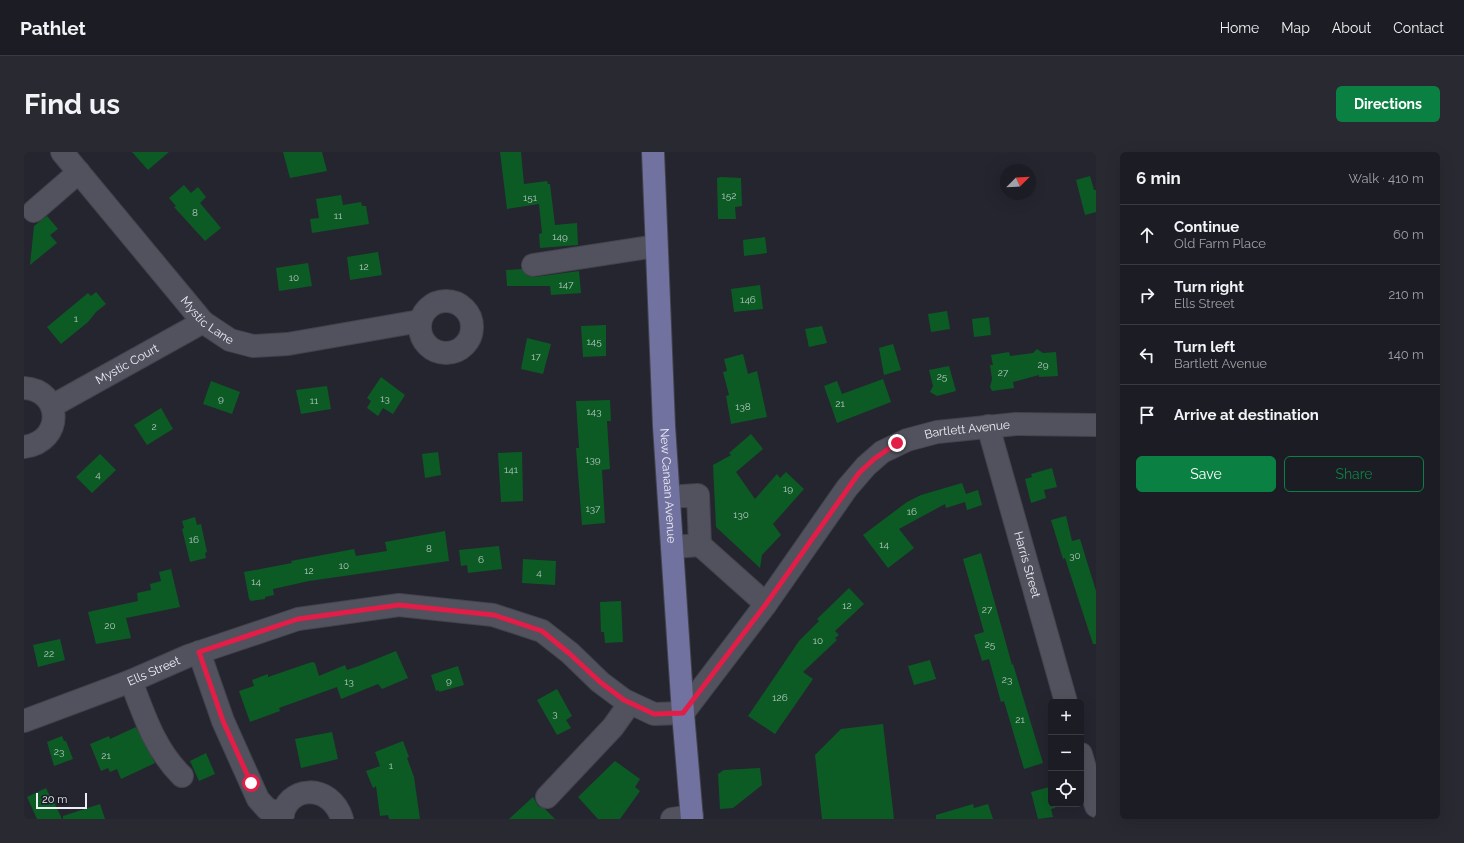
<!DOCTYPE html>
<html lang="en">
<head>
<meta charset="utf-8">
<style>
  :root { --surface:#1c1c24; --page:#292931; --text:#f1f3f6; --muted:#a0a1a6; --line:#3a3a41; --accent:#0b8043 }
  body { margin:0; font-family:Raleway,sans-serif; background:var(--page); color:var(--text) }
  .controls { position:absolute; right:12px; bottom:12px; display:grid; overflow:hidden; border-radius:6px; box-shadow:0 4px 16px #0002 }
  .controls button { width:36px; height:36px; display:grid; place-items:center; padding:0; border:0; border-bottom:1px solid var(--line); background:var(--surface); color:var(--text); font:20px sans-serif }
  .compass { position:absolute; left:976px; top:12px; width:36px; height:36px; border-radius:50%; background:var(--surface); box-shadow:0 4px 16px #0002; rotate:66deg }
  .scale { position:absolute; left:12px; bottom:10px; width:51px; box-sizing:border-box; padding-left:4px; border:2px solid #ececf4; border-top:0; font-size:11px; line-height:14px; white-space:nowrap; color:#ececf4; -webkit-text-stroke:3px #1b1c26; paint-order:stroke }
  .stop { position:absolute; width:12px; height:12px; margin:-9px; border:3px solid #e11d48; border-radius:50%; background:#fff }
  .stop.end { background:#e11d48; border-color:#fff; box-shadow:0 1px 4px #0008 }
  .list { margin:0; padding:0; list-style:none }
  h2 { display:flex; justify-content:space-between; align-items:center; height:52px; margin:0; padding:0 16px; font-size:17px }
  h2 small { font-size:13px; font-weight:400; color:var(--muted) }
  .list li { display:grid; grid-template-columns:26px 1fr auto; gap:12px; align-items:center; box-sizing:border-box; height:60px; padding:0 16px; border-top:1px solid var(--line) }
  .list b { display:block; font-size:15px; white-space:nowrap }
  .list p { margin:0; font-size:13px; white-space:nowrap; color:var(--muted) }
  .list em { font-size:13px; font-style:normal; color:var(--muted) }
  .actions { display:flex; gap:8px; padding:12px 16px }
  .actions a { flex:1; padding:9px 0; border:1px solid var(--accent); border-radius:6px; text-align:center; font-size:14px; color:var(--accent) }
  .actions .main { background:var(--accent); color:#fff }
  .icon { flex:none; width:22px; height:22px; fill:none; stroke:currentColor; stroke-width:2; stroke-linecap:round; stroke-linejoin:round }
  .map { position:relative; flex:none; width:1072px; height:667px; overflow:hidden; border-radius:6px }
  header { display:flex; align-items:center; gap:24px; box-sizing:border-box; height:56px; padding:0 20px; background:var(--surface); border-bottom:1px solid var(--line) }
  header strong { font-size:19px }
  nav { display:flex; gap:22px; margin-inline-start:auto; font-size:14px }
  .intro { display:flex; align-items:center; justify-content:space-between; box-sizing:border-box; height:96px; padding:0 24px }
  h1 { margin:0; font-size:28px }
  .button { padding:10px 18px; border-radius:6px; background:var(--accent); color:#fff; font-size:14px; font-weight:700 }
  main { display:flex; gap:24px; padding:0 24px }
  aside { flex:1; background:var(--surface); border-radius:6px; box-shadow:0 4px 16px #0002 }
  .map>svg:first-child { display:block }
</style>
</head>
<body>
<header>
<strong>Pathlet</strong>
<nav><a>Home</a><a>Map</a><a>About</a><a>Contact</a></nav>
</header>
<div class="intro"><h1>Find us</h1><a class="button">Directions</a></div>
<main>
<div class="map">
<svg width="1072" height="667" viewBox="0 0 1072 667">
  <rect width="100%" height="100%" fill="#252530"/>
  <!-- building -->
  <g fill="#0c5b24">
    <path d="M 108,0 L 145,0 L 124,18 Z"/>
    <path d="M 259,0 L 298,0 L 303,19 L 266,26 Z"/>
    <path d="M 476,0 L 497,0 L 500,32 L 523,29 L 524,32 L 526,32 L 531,73 L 553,71 L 554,93 L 516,96 L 515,82 L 518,81 L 515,52 L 483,57 Z"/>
    <path d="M 1066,24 L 1070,38 L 1072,38 L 1072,60 L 1061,63 L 1052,28 Z"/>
    <path d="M 697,25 L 717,26 L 718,54 L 711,55 L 712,67 L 694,67 L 693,26 Z"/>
    <path d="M 160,33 L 167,41 L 174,35 L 182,45 L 176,51 L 197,76 L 181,89 L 150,55 L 152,54 L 145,46 Z"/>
    <path d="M 317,43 L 319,53 L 337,50 L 338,54 L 342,54 L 345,72 L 288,81 L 286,67 L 295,66 L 292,47 Z"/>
    <path d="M 23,64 L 34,77 L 26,83 L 33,91 L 6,113 L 10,74 Z"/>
    <path d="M 741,85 L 743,101 L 720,104 L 719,88 Z"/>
    <path d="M 354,100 L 358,123 L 326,128 L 323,105 Z"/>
    <path d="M 284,111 L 288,134 L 255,139 L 252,116 Z"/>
    <path d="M 498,117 L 504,124 L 511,125 L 555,119 L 557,141 L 527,143 L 526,134 L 483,134 L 482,118 Z"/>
    <path d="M 736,133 L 739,157 L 710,160 L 707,137 Z"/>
    <path d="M 72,140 L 82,152 L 72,160 L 64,170 L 37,192 L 23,175 L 64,141 L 67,144 Z"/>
    <path d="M 923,159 L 926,177 L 907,180 L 904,162 Z"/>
    <path d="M 965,165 L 967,183 L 950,185 L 948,167 Z"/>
    <path d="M 582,173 L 582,204 L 559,205 L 557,174 Z"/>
    <path d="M 798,174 L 803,191 L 785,195 L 781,177 Z"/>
    <path d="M 503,186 L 527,192 L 519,222 L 497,217 Z"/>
    <path d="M 869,192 L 877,218 L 860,223 L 855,196 Z"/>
    <path d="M 1013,197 L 1019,201 L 1032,200 L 1034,224 L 1015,225 L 1015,223 L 989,230 L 990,236 L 968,239 L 966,235 L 968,227 L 966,213 L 969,213 L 967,203 L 985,200 L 986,204 L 1009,201 Z"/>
    <path d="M 719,202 L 724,222 L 733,219 L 743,265 L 707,272 L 702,244 L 705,243 L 699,220 L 703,219 L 700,207 Z"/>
    <path d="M 925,214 L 932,239 L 913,244 L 906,240 L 909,234 L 905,218 Z"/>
    <path d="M 357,225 L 381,243 L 369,262 L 359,256 L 354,264 L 343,256 L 347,249 L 343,246 Z"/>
    <path d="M 859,227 L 867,250 L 813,271 L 800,234 L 813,229 L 818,242 Z"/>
    <path d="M 187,229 L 216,240 L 208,262 L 179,252 Z"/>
    <path d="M 303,234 L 307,257 L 277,262 L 272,238 Z"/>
    <path d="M 586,248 L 587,269 L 583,269 L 586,317 L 578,318 L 581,371 L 558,373 L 552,296 L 555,296 L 552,249 Z"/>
    <path d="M 137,256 L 149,277 L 123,293 L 110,273 Z"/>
    <path d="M 727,282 L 739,297 L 712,320 L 731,347 L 753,322 L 756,326 L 762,320 L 780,337 L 749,372 L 757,383 L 738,403 L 736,416 L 692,375 L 689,313 L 707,303 L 705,301 Z"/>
    <path d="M 414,300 L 417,323 L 401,326 L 398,302 Z"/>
    <path d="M 498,300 L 499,349 L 477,350 L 474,301 Z"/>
    <path d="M 76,302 L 92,318 L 68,341 L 52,325 Z"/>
    <path d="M 1028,316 L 1033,335 L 1020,338 L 1022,346 L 1007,351 L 1001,327 L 1008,325 L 1007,322 Z"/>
    <path d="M 938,331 L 942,342 L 954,338 L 958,353 L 943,358 L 941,350 L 922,356 L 921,352 L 875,377 L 890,396 L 864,416 L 839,383 L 883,350 L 897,343 Z"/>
    <path d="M 1042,364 L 1048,389 L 1056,387 L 1072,439 L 1072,492 L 1069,492 L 1041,406 L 1039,407 L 1027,368 Z"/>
    <path d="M 171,365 L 173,373 L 177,372 L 183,400 L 181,401 L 182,406 L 166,410 L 158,377 L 160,376 L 158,369 Z"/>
    <path d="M 421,379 L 425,409 L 285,429 L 249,437 L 250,443 L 241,445 L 241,447 L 227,449 L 225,447 L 220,420 L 268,411 L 267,409 L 330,397 L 332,404 L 363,399 L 361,390 Z"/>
    <path d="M 475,394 L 478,417 L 444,421 L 443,413 L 437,414 L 435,398 Z"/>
    <path d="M 957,401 L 988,513 L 989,512 L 1019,611 L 1000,617 L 980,549 L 977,550 L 975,543 L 965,507 L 958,509 L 950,483 L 960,480 L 939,407 Z"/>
    <path d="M 499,407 L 532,409 L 531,433 L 498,431 Z"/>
    <path d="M 147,417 L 156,455 L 102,466 L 107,486 L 72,492 L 64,460 L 114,449 L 113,441 L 127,438 L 126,432 L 137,429 L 135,420 Z"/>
    <path d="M 825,436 L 840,452 L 811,479 L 815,483 L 811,486 L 813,488 L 779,520 L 789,527 L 751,582 L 724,564 L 775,489 L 795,469 L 793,467 Z"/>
    <path d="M 597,449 L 599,490 L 581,491 L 580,480 L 577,480 L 576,450 Z"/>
    <path d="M 36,487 L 41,508 L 14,515 L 9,493 Z"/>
    <path d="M 372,499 L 384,526 L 358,537 L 354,532 L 317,547 L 313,535 L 255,556 L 256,559 L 226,570 L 215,539 L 230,534 L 228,528 L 244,522 L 244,525 L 288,510 L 291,511 L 295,524 L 321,513 L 323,518 L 335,514 Z"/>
    <path d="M 906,508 L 912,527 L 890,533 L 884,514 Z"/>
    <path d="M 434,514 L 440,533 L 415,540 L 415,538 L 412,539 L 407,523 Z"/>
    <path d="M 533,537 L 548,564 L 542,568 L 547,576 L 533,583 L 513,548 Z"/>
    <path d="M 859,572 L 870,667 L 798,667 L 791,603 L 817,577 Z"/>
    <path d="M 112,575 L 131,611 L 97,627 L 93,617 L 86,620 L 84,616 L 77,619 L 66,592 L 85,584 L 86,587 Z"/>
    <path d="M 308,580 L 314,607 L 277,616 L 271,587 Z"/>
    <path d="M 38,584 L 40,589 L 42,589 L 49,607 L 30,614 L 23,590 Z"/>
    <path d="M 379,589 L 385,605 L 383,606 L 390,625 L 396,667 L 365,667 L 364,663 L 356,664 L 352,634 L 349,636 L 342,619 L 356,614 L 351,600 Z"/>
    <path d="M 182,601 L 191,622 L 175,629 L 166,609 Z"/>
    <path d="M 591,609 L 616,627 L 611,635 L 616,639 L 596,667 L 574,667 L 554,645 Z"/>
    <path d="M 736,616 L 738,633 L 709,656 L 696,657 L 694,622 L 700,618 Z"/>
    <path d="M 1025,635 L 1027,652 L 1030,652 L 1031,656 L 1027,657 L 1029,665 L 1014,667 L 1007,640 Z"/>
    <path d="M 22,636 L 29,651 L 30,650 L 38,667 L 13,667 L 3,645 Z"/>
    <path d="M 509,645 L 514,654 L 521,657 L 531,667 L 485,667 Z"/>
    <path d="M 76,652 L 81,667 L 39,667 L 39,664 Z"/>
    <path d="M 949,652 L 950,656 L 964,652 L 969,667 L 912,667 L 912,663 Z"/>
  </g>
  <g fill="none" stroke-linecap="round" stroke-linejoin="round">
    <defs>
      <g id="minor">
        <path id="s1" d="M 38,0 L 179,170 L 206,188 L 229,194 L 264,192 L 396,169"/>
        <path d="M 10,59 L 55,20"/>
        <path d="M 509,113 L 632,94"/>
        <circle cx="422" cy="175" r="26"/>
        <path d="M 0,236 C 38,238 41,289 0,295"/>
        <path id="s2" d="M 28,254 L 179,170"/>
        <path id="s3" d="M 964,274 L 1042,550"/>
        <path d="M 645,345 L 674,343 L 676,393 L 648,395"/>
        <path d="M 676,393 L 742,452"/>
        <path d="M 175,500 L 199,569 L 234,647 L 243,657 L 259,662"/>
        <path d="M 107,529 C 120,563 131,598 158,624"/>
        <path id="s4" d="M 0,569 L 107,529 L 164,504 L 274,467 L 375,453 L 469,463 L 518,479 L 546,501 L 576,530 L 600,548 L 630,562 L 659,561 L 742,452 L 823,336 L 842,314 L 858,300 L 883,288 L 913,280 L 992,272 L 1072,273"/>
        <path d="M 1057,602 L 1072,654"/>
        <path d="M 523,645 L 589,575 L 606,551"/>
        <path d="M 258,667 C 261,633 307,630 318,667"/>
        <path d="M 648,667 L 668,664"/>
      </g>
      <g id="major">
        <path id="s5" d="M 629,0 L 640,274 L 659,561 L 668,667"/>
      </g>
    </defs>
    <!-- minor casing -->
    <use href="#minor" stroke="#43434d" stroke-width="24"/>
    <!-- major casing -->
    <use href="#major" stroke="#43434d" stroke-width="24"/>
    <!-- minor -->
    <use href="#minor" stroke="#52525e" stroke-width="22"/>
    <!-- major -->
    <use href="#major" stroke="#7272a0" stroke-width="22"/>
  </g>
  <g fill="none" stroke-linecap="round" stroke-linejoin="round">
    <!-- route -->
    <path stroke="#e11d48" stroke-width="5" d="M 227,631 L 199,569 L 175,500 L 274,467 L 375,453 L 470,463 L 518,479 L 546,502 L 576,530 L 600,548 L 630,562 L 659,561 L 742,452 L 835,321 L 850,307 L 873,291"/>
  </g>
  <g text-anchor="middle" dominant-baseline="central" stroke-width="3.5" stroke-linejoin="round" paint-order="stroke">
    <!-- number labels -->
    <g font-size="10" fill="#b4c8c0">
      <text x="705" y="43">152</text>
      <text x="506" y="45">151</text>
      <text x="171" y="60">8</text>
      <text x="314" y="63">11</text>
      <text x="536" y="84">149</text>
      <text x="340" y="114">12</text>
      <text x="270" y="125">10</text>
      <text x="542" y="132">147</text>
      <text x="724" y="147">146</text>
      <text x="52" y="166">1</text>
      <text x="570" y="189">145</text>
      <text x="512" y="204">17</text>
      <text x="1019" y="212">29</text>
      <text x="979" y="220">27</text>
      <text x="918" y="224">25</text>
      <text x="197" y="246">9</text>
      <text x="361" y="246">13</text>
      <text x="290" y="248">11</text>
      <text x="816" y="251">21</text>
      <text x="719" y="254">138</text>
      <text x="570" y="259">143</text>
      <text x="130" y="274">2</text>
      <text x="569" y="307">139</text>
      <text x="487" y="317">141</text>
      <text x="74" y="322">4</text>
      <text x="764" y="336">19</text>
      <text x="569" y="356">137</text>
      <text x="888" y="359">16</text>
      <text x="717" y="362">130</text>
      <text x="170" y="387">16</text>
      <text x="860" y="392">14</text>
      <text x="405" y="396">8</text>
      <text x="1051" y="403">30</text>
      <text x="457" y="407">6</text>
      <text x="320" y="413">10</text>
      <text x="285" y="418">12</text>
      <text x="515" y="420">4</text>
      <text x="232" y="429">14</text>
      <text x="823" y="453">12</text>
      <text x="963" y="457">27</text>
      <text x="86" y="473">20</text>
      <text x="794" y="488">10</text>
      <text x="966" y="492">25</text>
      <text x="25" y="501">22</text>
      <text x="983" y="527">23</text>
      <text x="425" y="528">9</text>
      <text x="325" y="529">13</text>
      <text x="756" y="545">126</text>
      <text x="531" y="561">3</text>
      <text x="996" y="567">21</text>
      <text x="35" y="599">23</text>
      <text x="82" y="603">21</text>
      <text x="367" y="613">1</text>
    </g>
    <!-- street labels -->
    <g font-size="12" fill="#ececf4" stroke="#1b1c26">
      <text stroke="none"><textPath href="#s1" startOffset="223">Mystic Lane</textPath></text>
      <text stroke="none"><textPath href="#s2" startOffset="86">Mystic Court</textPath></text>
      <text stroke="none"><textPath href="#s4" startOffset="1128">Bartlett Avenue</textPath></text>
      <text stroke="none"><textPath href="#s5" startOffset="334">New Canaan Avenue</textPath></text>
      <text stroke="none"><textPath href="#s3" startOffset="144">Harris Street</textPath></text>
      <text stroke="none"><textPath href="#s4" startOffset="139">Ells Street</textPath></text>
    </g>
  </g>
</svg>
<div class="controls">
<button>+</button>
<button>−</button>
<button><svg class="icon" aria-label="locate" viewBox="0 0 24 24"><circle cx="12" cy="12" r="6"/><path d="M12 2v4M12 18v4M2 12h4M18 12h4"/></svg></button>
</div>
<svg class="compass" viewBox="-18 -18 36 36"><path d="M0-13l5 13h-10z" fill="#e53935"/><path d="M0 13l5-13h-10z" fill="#a0a1a6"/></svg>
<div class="scale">20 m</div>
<div class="stop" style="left:227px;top:631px"></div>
<div class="stop end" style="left:873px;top:291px"></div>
</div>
<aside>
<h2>6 min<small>Walk · 410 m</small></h2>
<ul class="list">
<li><svg class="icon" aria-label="ahead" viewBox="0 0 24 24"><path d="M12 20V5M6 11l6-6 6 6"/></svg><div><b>Continue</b><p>Old Farm Place</p></div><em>60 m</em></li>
<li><svg class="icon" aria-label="right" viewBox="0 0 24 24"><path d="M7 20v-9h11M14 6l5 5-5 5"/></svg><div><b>Turn right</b><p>Ells Street</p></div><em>210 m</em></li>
<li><svg class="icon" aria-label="left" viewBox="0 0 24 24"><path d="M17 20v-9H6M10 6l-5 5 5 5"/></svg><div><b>Turn left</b><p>Bartlett Avenue</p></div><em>140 m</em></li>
<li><svg class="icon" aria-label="arrive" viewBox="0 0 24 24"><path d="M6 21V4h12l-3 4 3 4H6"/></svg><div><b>Arrive at destination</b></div></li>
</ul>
<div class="actions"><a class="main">Save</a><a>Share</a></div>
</aside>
</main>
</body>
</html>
